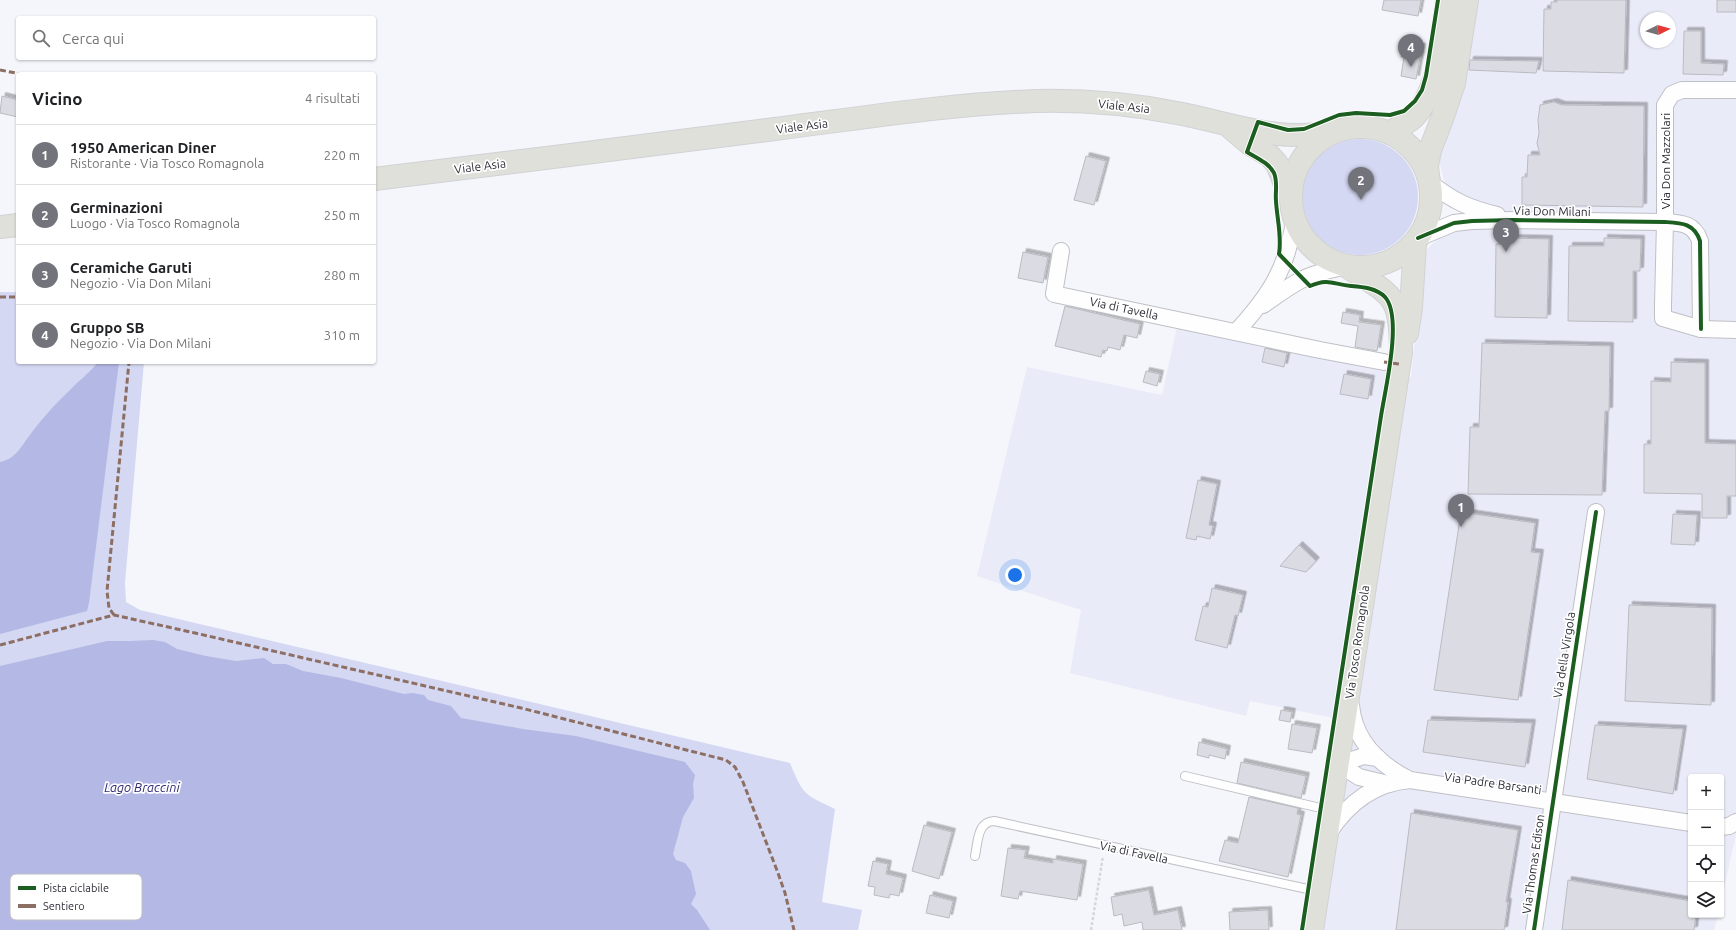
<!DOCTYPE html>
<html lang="it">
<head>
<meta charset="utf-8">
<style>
  :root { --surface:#fff; --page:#f2f2f2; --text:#202124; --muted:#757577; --line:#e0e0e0; --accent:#72737b }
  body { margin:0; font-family:Ubuntu,sans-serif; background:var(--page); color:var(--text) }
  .controls { position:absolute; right:12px; bottom:12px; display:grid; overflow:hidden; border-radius:4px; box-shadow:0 1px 3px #0004 }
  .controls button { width:36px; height:36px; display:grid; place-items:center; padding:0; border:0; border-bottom:1px solid var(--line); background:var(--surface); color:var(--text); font:20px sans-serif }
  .compass { position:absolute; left:1640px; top:12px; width:36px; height:36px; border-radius:50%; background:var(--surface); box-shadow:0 1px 3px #0004; rotate:85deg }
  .you { position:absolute; left:1015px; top:575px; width:14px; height:14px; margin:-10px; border:3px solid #fff; border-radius:50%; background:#1a73e8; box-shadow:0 0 0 6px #1a73e833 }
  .badge { display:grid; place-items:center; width:26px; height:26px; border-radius:50%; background:var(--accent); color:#fff; font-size:13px; font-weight:700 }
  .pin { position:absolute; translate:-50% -33px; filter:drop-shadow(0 1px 2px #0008) }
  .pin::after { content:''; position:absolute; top:21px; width:14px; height:12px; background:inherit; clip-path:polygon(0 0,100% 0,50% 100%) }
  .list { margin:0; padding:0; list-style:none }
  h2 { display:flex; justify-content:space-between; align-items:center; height:52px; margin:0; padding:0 16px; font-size:17px }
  h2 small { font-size:13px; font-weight:400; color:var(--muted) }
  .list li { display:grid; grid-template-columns:26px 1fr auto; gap:12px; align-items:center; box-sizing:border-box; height:60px; padding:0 16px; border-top:1px solid var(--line) }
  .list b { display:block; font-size:15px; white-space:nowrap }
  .list p { margin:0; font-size:13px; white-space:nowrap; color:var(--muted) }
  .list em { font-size:13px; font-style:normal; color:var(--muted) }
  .icon { flex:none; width:22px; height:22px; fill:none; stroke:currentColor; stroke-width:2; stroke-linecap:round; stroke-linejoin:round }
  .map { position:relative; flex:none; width:1736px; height:930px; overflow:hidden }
  .search { position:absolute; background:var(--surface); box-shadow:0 1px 3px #0004; left:16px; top:16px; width:360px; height:44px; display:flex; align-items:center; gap:10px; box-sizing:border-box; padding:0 14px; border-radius:4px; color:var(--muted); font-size:15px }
  .panel { position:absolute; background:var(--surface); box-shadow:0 1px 3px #0004; left:16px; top:72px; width:360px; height:292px; border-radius:4px }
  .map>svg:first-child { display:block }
</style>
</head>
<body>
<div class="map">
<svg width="1736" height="930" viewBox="0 0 1736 930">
  <defs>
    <filter id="shadow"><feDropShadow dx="3.5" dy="-3.5" stdDeviation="0" flood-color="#0004"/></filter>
  </defs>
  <rect width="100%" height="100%" fill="#f5f6fb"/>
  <!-- built -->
  <path fill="#e9ebf8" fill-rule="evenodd" d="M 1476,0 L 1736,0 L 1736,835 L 1721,901 L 1721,777 L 1691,777 L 1691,915 L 1718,915 L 1714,930 L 1302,930 L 1333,718 L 1250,701 L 1246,716 L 1070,673 L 1081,610 L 977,576 L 1027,367 L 1162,395 L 1177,327 L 1411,377 L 1423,256 L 1429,247 L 1440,237 L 1483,215 L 1445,185 L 1439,160 ZM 1646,18 L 1670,18 L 1670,42 L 1646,42 Z"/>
  <!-- green -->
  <g fill="#d5d8f2">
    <circle cx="1360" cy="197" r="58"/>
    <path d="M 0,292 L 18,292 L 18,362 L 144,362 L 125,583 L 126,602 L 140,610 L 790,763 C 803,795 804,794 835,809 L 822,902 L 862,910 L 858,930 L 0,930 Z"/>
  </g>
  <!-- water -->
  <g fill="#b4b8e5">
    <path d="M 98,362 L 119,362 L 89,603 L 87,611 L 0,634 L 0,462 C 13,460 20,449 27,439 C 40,421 54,405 70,390 C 79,380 90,373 98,362 Z"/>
    <path d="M 153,640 L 165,642 L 177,649 L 206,656 L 236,661 L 264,658 L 273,664 L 286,664 L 303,671 L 341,678 L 404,694 L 412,693 L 424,695 L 428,700 L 451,706 L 461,718 L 523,729 L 576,736 L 685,762 L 695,775 L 693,784 L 694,798 L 683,817 L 673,854 L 676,860 L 685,863 L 691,871 L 696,894 L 691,904 L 697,910 L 710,930 L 0,930 L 0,666 L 107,641 L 130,641 Z"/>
  </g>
  <!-- building -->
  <g fill="#dbdce3" stroke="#babbc1" filter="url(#shadow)">
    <path d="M 1384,0 L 1421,0 L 1418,16 L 1382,10 Z"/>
    <path d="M 1557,0 L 1626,0 L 1624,73 L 1543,71 L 1544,9 L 1551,9 L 1551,2 L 1557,2 Z"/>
    <rect x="1717" y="0" width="19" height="12"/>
    <path d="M 1684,31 L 1701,31 L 1701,63 L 1724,64 L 1723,75 L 1683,74 Z"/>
    <path d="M 1403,44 L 1422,47 L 1416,79 L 1401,76 L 1404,57 L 1401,57 Z"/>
    <path d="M 1470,60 L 1539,61 L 1536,73 L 1469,70 Z"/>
    <path d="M 2,96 L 18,100 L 18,117 L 0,113 Z"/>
    <path d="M 1554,102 L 1562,105 L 1644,106 L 1643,207 L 1522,205 L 1522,177 L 1527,177 L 1528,155 L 1540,155 L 1537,143 L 1539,133 L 1538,120 L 1540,105 Z"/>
    <path d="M 1086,156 L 1106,161 L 1094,205 L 1074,200 Z"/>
    <path d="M 1507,238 L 1549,239 L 1547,318 L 1495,317 L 1496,244 L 1507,244 Z"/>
    <path d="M 1604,238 L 1641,239 L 1640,271 L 1633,271 L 1633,322 L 1568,321 L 1569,246 L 1604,246 Z"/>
    <path d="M 1023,252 L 1048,257 L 1043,283 L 1018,278 Z"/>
    <path d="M 1065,306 L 1140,324 L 1137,338 L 1124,335 L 1120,350 L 1108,347 L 1107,351 L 1103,350 L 1101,357 L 1055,346 Z"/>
    <path d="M 1343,312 L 1360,315 L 1359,322 L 1381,325 L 1377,351 L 1355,347 L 1358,326 L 1341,323 Z"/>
    <path d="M 1482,343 L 1610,346 L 1609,411 L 1605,411 L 1602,495 L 1468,494 L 1470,427 L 1479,427 Z"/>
    <path d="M 1265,348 L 1287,353 L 1284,367 L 1262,362 Z"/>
    <path d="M 1671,362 L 1705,363 L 1705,443 L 1736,444 L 1736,496 L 1727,496 L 1727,518 L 1702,518 L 1702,494 L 1644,493 L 1644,444 L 1651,444 L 1651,381 L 1671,382 Z"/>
    <path d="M 1146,371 L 1160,374 L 1157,386 L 1143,382 Z"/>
    <path d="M 1344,374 L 1371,379 L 1368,399 L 1340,394 Z"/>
    <path d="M 1198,480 L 1217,484 L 1209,525 L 1213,526 L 1210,539 L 1197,536 L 1196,540 L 1186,538 Z"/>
    <path d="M 1461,512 L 1535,523 L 1531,552 L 1540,553 L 1518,700 L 1434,690 Z"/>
    <path d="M 1673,514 L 1697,515 L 1695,545 L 1671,544 Z"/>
    <path d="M 1299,545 L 1316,561 L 1306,572 L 1280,566 Z"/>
    <path d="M 1212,588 L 1243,595 L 1238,616 L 1235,615 L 1227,648 L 1195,640 L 1203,606 L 1208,607 Z"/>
    <path d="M 1629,605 L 1712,608 L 1711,705 L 1625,701 Z"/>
    <path d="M 1281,710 L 1292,712 L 1290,722 L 1279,720 Z"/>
    <path d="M 1428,720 L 1532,723 L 1525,767 L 1423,752 Z"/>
    <path d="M 1292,724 L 1317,728 L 1312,753 L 1288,749 Z"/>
    <path d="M 1595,725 L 1683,729 L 1673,794 L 1587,779 Z"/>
    <path d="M 1199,742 L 1227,749 L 1225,759 L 1209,755 L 1209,758 L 1197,755 Z"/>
    <path d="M 1241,762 L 1306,776 L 1301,798 L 1237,783 Z"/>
    <path d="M 1249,797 L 1298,808 L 1297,814 L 1301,815 L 1288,877 L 1219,861 L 1225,840 L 1238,843 Z"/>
    <path d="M 1411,813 L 1518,830 L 1506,902 L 1508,902 L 1504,930 L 1396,930 Z"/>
    <path d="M 924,825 L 952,832 L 939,879 L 912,871 Z"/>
    <path d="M 1008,848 L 1026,850 L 1024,858 L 1053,863 L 1053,859 L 1083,864 L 1077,900 L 1020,891 L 1018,899 L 1001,896 Z"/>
    <path d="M 873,861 L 888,864 L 886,874 L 903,878 L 899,896 L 890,894 L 889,898 L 874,895 L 875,887 L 868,886 Z"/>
    <path d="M 1568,880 L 1691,901 L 1691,915 L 1696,915 L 1694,930 L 1562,930 Z"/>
    <path d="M 1149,890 L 1154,915 L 1178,910 L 1182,930 L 1143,930 L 1142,922 L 1124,926 L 1122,914 L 1114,916 L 1111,897 Z"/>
    <path d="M 930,895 L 953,901 L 949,918 L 926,913 Z"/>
    <path d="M 1268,910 L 1269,930 L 1230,930 L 1229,912 Z"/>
  </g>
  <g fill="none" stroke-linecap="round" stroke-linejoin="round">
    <defs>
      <g id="service">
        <path d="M 1185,776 L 1329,810"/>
        <path d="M 975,856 C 978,842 977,822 994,821 L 1317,891"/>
      </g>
      <g id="minor">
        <path d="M 1736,90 L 1682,90 L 1672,94 L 1665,105 L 1665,222 L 1663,305 L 1663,318 L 1701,329 L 1736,330"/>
        <path d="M 1429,182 C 1453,201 1468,208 1497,215"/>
        <path d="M 1418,238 L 1454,223 L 1472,221 L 1514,220 L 1665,222 C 1681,223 1694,223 1700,241 L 1701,329"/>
        <path d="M 1061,251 L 1054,294 L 1320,350 L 1384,362"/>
        <path d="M 1263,305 C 1276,296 1289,286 1303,279 C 1316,272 1331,270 1346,266"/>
        <path d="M 1236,332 C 1269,296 1287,269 1294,221"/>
        <path d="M 1351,705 C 1354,741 1380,765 1410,780"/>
        <path d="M 1339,764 L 1359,777 L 1388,784"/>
        <path d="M 1339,764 L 1364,756 L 1378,758"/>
        <path d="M 1721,827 L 1729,826 L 1736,822"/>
        <path d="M 1328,834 C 1347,804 1374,783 1410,780 L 1691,823"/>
        <path d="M 1534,930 L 1596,512"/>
      </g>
      <g id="primary">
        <circle cx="1361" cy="197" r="70"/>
        <path d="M 1231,128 L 1250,144 L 1270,156 L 1277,164 L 1290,197"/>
        <path d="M 1389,133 C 1397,128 1406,124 1413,118 C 1441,90 1441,37 1447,0"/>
        <path d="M 1428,175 L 1427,166 L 1430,150 L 1442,119 L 1454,83 L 1467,0"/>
        <path d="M 374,179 C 508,163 641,146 775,129 C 862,118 949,104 1037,101 C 1083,100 1131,104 1177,113 C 1231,123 1280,144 1335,131"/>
        <path d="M 0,227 L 18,225"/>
        <path d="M 1407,333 L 1411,308 L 1415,243"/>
        <path d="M 1312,930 L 1401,353 C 1400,293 1394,297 1346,266"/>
      </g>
    </defs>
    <!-- service casing -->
    <use href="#service" stroke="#bfc0c6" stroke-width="10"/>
    <!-- minor casing -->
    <use href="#minor" stroke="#bfc0c6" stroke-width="18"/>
    <!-- primary casing -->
    <use href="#primary" stroke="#d1d2d5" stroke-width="24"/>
    <!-- path -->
    <path stroke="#d5d6d9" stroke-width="2.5" stroke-dasharray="3 2" stroke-linecap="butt" d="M 1091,930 L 1103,856"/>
    <!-- service -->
    <use href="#service" stroke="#fefefe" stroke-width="8"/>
    <!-- minor -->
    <use href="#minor" stroke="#fefefe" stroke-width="16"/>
    <!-- primary -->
    <use href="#primary" stroke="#dfe0d9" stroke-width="22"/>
    <!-- quiet -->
    <g stroke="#8d6e63" stroke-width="3" stroke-dasharray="6 3" stroke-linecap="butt">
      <path d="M 0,70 L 21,74"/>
      <path d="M 0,297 L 18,297"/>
      <path d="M 1384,362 L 1399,364"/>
      <path d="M 114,615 L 109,608 L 107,591 L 129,362"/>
      <path d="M 0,645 L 114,615 L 195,633 L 521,708 L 726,760 L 735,767 L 743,782 L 778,873 L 785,893 L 794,930"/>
    </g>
    <defs>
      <g id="cycleway">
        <path d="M 1418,238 L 1454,223 L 1472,221 L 1514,220 L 1665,222 C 1681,223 1694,223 1700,241 L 1701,329"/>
        <path d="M 1302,930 L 1381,416 C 1385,390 1403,317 1385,297 C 1376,288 1363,287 1351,286 C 1332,284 1329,278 1310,286 L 1279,254 C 1282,236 1277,219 1276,201 C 1275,192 1278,182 1274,173 C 1269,163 1257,158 1247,152 L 1258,122 L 1288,130 L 1304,129 L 1339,115 L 1356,113 L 1390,115 L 1404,111 L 1415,101 L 1422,90 L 1426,76 L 1438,0"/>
        <path d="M 1534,930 L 1596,512"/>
      </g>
    </defs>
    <!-- cycleway casing -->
    <use href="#cycleway" stroke="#fff" stroke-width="6"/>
    <!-- cycleway -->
    <use href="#cycleway" stroke="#1b5e20" stroke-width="4"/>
  </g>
  <g text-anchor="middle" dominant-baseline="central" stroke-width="3.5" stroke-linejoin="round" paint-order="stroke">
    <!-- street labels -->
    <g font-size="12" fill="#2c2d36" stroke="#fff">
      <text transform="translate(1124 106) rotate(6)">Viale Asia</text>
      <text transform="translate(802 126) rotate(-7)">Viale Asia</text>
      <text transform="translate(1665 161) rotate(-90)">Via Don Mazzolari</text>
      <text transform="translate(480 166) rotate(-7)">Viale Asia</text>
      <text transform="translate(1552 211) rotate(1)">Via Don Milani</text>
      <text transform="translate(1124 308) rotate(12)">Via di Tavella</text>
      <text transform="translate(1357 642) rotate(-82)">Via Tosco Romagnola</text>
      <text transform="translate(1564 655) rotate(-81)">Via della Virgola</text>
      <text transform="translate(1493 783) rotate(8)">Via Padre Barsanti</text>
      <text transform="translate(1134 852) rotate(12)">Via di Favella</text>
      <text transform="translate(1533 864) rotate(-82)">Via Thomas Edison</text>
    </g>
    <!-- water labels -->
    <g font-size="13" font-style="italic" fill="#2e2a72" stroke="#fff">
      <text x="142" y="787">Lago Braccini</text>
    </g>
  </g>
  <!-- legend -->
  <rect x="10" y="874" width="132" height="46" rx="6" fill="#fff" stroke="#c0c0c3" stroke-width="1"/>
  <rect x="18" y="886" width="18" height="4" fill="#1b5e20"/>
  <rect x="18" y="904" width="18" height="4" fill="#8d6e63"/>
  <g font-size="11" fill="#2c2d36">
    <text x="43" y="892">Pista ciclabile</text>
    <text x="43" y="910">Sentiero</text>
  </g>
</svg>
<div class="controls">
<button>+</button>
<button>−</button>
<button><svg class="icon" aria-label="locate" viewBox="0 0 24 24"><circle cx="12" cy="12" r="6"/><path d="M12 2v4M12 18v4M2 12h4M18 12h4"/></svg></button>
<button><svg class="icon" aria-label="layers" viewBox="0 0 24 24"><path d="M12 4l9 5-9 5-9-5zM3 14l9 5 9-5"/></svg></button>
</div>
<svg class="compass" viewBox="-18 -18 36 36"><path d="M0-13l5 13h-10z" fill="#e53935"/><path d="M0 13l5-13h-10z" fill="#757577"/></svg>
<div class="you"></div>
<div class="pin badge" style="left:1461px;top:527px">1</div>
<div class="pin badge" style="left:1361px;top:200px">2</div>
<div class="pin badge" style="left:1506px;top:252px">3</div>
<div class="pin badge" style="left:1411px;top:67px">4</div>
<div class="search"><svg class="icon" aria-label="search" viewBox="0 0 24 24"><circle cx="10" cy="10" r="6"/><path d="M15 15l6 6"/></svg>Cerca qui</div>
<section class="panel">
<h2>Vicino<small>4 risultati</small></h2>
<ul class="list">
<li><span class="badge">1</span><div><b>1950 American Diner</b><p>Ristorante · Via Tosco Romagnola</p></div><em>220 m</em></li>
<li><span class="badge">2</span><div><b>Germinazioni</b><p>Luogo · Via Tosco Romagnola</p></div><em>250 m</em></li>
<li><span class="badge">3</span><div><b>Ceramiche Garuti</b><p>Negozio · Via Don Milani</p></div><em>280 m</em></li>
<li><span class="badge">4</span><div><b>Gruppo SB</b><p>Negozio · Via Don Milani</p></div><em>310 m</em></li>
</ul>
</section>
</div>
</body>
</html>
